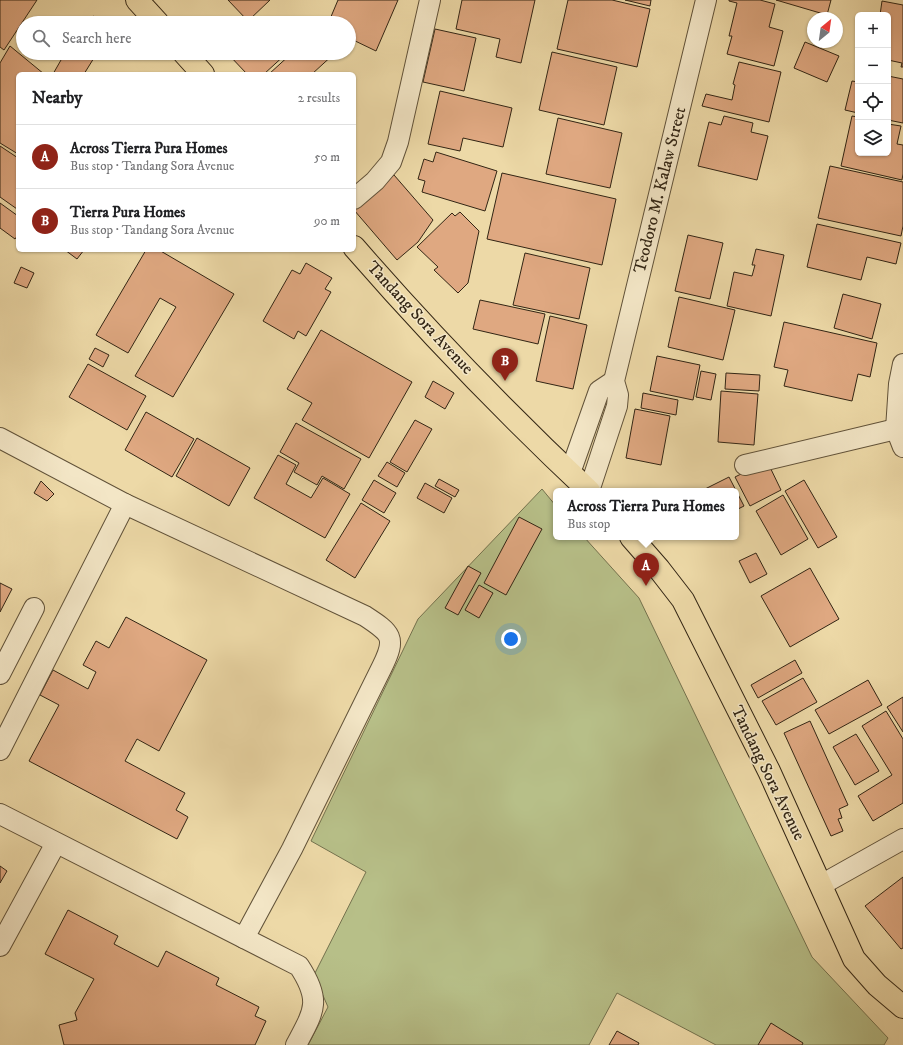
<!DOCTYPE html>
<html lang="en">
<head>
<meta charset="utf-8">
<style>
  :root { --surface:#fff; --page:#f2f2f2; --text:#202124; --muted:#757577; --line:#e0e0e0; --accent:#8f2418 }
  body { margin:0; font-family:"IM FELL DW Pica",serif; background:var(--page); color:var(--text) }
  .controls { position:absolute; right:12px; top:12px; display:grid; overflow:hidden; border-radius:6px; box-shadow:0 1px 3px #0004 }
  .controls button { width:36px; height:36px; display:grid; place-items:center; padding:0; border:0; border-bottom:1px solid var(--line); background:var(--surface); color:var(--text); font:20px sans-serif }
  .compass { position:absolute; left:807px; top:12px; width:36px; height:36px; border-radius:50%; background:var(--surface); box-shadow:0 1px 3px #0004; rotate:29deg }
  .you { position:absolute; left:511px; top:639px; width:14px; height:14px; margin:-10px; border:3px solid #fff; border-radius:50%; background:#1a73e8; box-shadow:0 0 0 6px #1a73e833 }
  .badge { display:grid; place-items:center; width:26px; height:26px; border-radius:50%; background:var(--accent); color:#fff; font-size:13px; font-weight:700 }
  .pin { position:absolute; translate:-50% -33px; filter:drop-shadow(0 1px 2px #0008) }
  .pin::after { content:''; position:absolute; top:21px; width:14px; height:12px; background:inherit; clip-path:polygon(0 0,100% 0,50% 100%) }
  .popup { position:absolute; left:553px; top:488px; width:186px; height:52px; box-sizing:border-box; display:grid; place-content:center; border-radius:6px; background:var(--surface); filter:drop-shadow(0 1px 3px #0005); font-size:13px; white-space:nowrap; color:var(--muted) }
  .popup b { font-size:15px; color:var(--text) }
  .popup::after { content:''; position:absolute; left:50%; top:100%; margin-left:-8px; border:8px solid transparent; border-top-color:var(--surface) }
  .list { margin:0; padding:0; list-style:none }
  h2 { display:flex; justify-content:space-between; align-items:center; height:52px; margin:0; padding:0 16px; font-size:17px }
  h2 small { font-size:13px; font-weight:400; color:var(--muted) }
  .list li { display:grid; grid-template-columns:26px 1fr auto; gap:12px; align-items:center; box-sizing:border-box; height:64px; padding:0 16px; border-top:1px solid var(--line) }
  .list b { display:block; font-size:15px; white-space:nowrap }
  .list p { margin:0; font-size:13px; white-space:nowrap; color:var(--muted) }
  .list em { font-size:13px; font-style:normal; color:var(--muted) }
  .icon { flex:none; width:22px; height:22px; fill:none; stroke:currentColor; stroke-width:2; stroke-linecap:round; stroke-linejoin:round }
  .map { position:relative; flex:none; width:903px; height:1045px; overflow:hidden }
  .search { position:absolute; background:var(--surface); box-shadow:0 1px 3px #0004; left:16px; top:16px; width:340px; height:44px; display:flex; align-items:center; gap:10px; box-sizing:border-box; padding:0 14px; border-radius:22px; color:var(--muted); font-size:15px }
  .panel { position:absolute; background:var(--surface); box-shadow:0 1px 3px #0004; left:16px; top:72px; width:340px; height:180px; border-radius:6px }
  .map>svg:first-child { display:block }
</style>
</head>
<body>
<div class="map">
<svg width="903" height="1045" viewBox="0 0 903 1045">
  <rect width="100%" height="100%" fill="#edd9a7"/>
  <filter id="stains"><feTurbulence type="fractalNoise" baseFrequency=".005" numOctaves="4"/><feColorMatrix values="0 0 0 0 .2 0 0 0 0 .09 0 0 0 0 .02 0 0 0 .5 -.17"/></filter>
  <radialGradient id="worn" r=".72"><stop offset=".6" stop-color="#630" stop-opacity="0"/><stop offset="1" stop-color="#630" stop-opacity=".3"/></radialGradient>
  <!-- grass -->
  <path fill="#b7bf88" stroke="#74724e" d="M 542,489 L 556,506 L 556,537 L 584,537 L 639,598 L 812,957 L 888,1038 L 884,1045 L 716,1045 L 617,993 L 589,1045 L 308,1045 L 328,1007 L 314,975 L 366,872 L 311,841 L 418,619 Z"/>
  <!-- building -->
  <g fill="#dfa881" stroke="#322514">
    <path d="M 0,0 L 37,0 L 4,50 L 0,47 Z"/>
    <path d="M 228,0 L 270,0 L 248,21 Z"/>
    <path d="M 338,0 L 398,0 L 376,51 L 349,38 L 349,23 L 334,23 L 330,19 Z"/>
    <path d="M 462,0 L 535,0 L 521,63 L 496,57 L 500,39 L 456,29 Z"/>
    <path d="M 568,0 L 612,0 L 650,9 L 637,67 L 557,49 Z"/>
    <path d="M 625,0 L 651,0 L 650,6 Z"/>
    <path d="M 729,0 L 760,0 L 775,4 L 769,27 L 783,31 L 774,66 L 727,54 L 732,36 L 729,36 L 737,3 L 729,1 Z"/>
    <path d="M 776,0 L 831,0 L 827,15 Z"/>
    <path d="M 882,1 L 903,5 L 903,67 L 901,67 L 902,63 L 888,60 L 888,15 L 880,15 Z"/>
    <path d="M 93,16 L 104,23 L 89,23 Z"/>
    <path d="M 435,29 L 476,38 L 464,91 L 423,82 Z"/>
    <path d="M 805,42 L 839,56 L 827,82 L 794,68 Z"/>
    <path d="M 10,46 L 44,74 L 18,74 L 18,154 L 0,143 L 0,63 Z"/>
    <path d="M 552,52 L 617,67 L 604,125 L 539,110 Z"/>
    <path d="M 65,53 L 97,53 L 84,74 L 53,74 Z"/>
    <path d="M 229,53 L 287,53 L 264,74 L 247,74 L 228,54 Z"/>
    <path d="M 292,53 L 335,53 L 312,74 L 269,74 Z"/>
    <path d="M 739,62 L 781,72 L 769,122 L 702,106 L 706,94 L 732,100 L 735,85 L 733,84 Z"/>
    <path d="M 888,76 L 903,79 L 903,123 L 888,120 Z"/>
    <path d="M 852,81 L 858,82 L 858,113 L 845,110 Z"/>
    <path d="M 440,91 L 512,108 L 503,147 L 463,138 L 460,151 L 428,144 Z"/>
    <path d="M 724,116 L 753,123 L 751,132 L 768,136 L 757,180 L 698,166 L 709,122 L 721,125 Z"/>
    <path d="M 852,116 L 858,117 L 858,153 L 888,153 L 888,124 L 901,126 L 897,144 L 903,145 L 903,174 L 902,180 L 841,166 Z"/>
    <path d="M 558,118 L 622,133 L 610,188 L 546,174 Z"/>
    <path d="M 0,146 L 18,158 L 18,207 L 17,209 L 0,197 Z"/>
    <path d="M 436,152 L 497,171 L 485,211 L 422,192 L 425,181 L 418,179 L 424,159 L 433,162 Z"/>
    <path d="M 830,166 L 903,182 L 903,226 L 901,236 L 818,218 Z"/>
    <path d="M 502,173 L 616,199 L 602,265 L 487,239 Z"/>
    <path d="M 394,175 L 433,220 L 418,242 L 397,260 L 354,210 L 354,209 Z"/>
    <path d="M 0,203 L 18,216 L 18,235 L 15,239 L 0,228 Z"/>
    <path d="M 460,212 L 479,231 L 468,283 L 458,293 L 434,270 L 438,267 L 417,247 L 452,213 L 455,216 Z"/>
    <path d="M 817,224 L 901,243 L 896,264 L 867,257 L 861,280 L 807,267 Z"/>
    <path d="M 688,235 L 723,243 L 710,299 L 675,291 Z"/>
    <path d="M 756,249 L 784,255 L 771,316 L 727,306 L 734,272 L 752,276 L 755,265 L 752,265 Z"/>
    <path d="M 65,250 L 84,250 L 77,259 Z"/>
    <path d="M 146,250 L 159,250 L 234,294 L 173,397 L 135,376 L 176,307 L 160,298 L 128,353 L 96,335 Z"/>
    <path d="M 525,253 L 590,268 L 579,319 L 513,305 Z"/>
    <path d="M 306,263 L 332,278 L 325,289 L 331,292 L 306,336 L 298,331 L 294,339 L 263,321 L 292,270 L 300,274 Z"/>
    <path d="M 21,267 L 34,273 L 27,288 L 14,283 Z"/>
    <path d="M 843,294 L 881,304 L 872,339 L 834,328 Z"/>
    <path d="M 679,297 L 735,310 L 723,360 L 668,347 Z"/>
    <path d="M 480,300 L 545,314 L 538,344 L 473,329 Z"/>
    <path d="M 550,316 L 587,325 L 573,389 L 536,381 Z"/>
    <path d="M 784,322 L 877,343 L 870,377 L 858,374 L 852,401 L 784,386 L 788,370 L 774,367 Z"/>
    <path d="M 321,330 L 412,382 L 369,458 L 302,420 L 312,403 L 287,389 Z"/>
    <path d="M 95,348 L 109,355 L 103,367 L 89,359 Z"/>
    <path d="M 657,356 L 700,365 L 693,400 L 650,391 Z"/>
    <path d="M 88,364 L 146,396 L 127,430 L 69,397 Z"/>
    <path d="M 701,371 L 716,374 L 711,400 L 696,397 Z"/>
    <path d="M 726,373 L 760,375 L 759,391 L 725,389 Z"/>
    <path d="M 433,381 L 454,393 L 445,409 L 425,397 Z"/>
    <path d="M 721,391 L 758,394 L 754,445 L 718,442 Z"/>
    <path d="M 643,393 L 678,400 L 676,415 L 641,408 Z"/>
    <path d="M 635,409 L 670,416 L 661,465 L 626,458 Z"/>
    <path d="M 146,412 L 194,439 L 172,477 L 125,450 Z"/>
    <path d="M 415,420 L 432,429 L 407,472 L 390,462 Z"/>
    <path d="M 296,423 L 361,459 L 344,489 L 322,476 L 317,485 L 294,472 L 299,463 L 280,452 Z"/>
    <path d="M 197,438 L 250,468 L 229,506 L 176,476 Z"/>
    <path d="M 278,455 L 296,465 L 286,484 L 311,498 L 323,478 L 350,494 L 325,538 L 254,498 Z"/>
    <path d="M 767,461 L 781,490 L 750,506 L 735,477 Z"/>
    <path d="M 387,462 L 405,473 L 397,487 L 378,476 Z"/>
    <path d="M 729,477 L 744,506 L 736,510 L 736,491 L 701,491 Z"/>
    <path d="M 439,479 L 459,490 L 455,497 L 435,486 Z"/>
    <path d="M 374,480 L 396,493 L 384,513 L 362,500 Z"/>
    <path d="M 804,480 L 837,537 L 818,548 L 785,491 Z"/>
    <path d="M 41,481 L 54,494 L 47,501 L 34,493 Z"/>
    <path d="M 425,483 L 452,498 L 444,513 L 417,498 Z"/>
    <path d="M 783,495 L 808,539 L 781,555 L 756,511 Z"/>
    <path d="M 361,503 L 390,521 L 355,578 L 326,560 Z"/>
    <path d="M 519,517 L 542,529 L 506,595 L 484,583 Z"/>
    <path d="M 756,553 L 767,574 L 750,583 L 739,561 Z"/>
    <path d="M 468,566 L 481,573 L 458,615 L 445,608 Z"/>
    <path d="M 810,568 L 839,619 L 790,647 L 761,596 Z"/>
    <path d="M 0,583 L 12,589 L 0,612 Z"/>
    <path d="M 479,585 L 493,593 L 479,618 L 465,610 Z"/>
    <path d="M 126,617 L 207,660 L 159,751 L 137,739 L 125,761 L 185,793 L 176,810 L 188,817 L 177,839 L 29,761 L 59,705 L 40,695 L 53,670 L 88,689 L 96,672 L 83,665 L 96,641 L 109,648 Z"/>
    <path d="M 795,660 L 802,673 L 758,698 L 751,685 Z"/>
    <path d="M 803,678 L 817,702 L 776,725 L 762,701 Z"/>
    <path d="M 868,680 L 882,705 L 829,734 L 815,710 Z"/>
    <path d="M 903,697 L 903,732 L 887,707 Z"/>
    <path d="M 886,711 L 903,739 L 903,803 L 873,821 L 858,796 L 892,775 L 862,726 Z"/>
    <path d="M 810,721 L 848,805 L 839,809 L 842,818 L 838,819 L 843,831 L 831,836 L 784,733 Z"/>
    <path d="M 856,734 L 879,771 L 855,785 L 833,747 Z"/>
    <path d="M 0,866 L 7,871 L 0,883 Z"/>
    <path d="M 903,877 L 903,948 L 901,949 L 865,906 Z"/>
    <path d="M 68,910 L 118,936 L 114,944 L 158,967 L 166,951 L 219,978 L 216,985 L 259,1007 L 255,1016 L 266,1021 L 255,1045 L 64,1045 L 59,1025 L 77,1020 L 75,1013 L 94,979 L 45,954 Z"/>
    <path d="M 771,1023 L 803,1043 L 802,1045 L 758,1045 Z"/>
    <path d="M 617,1031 L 639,1043 L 638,1045 L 609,1045 Z"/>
  </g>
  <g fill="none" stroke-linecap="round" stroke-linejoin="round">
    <defs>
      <g id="minor">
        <path d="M 354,199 L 375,181 L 391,162 L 398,142 L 430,0"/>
        <path d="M 903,364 L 899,384 L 896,429 L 903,447"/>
        <path d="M 0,438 L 125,504 L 365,616 C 391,633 397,637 382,667 L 292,849 L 244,938"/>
        <path d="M 745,465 L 896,429"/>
        <path d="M 570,473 L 599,391 L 614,381"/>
        <path d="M 589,491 L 617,406 L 618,395 L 614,381 L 706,0"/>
        <path d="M 0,674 L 34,608"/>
        <path d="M 0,750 L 125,504"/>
        <path d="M 0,814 L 299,966 C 322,1001 314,1011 296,1045"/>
        <path d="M 821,885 L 903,839"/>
        <path d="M 0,946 L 56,843"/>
      </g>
      <g id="major">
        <path d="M 137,0 L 158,23"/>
        <path d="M 184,53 L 203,74"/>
        <path d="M 354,247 C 428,332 507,414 589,491"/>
        <path d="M 631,537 L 659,569 L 683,600 L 769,771 L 854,959 L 877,985 L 903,1007"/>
      </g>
    </defs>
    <!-- minor casing -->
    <use href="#minor" stroke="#615239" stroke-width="22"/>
    <!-- major casing -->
    <use href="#major" stroke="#322514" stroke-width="24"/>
    <!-- minor -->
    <use href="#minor" stroke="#f3e6c6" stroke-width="20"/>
    <!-- major -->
    <use href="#major" stroke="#edd9a7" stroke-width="22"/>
  </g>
  <g text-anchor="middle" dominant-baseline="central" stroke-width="3" stroke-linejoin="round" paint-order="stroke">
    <!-- street labels -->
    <g font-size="17" fill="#322514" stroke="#f3e6c6">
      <text transform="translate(660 190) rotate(-76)">Teodoro M. Kalaw Street</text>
      <text transform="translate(420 318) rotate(47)">Tandang Sora Avenue</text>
      <text transform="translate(768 773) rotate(64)">Tandang Sora Avenue</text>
    </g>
  </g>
  <rect width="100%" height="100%" filter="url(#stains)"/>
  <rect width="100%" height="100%" fill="url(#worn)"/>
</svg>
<div class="controls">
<button>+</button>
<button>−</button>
<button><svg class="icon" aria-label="locate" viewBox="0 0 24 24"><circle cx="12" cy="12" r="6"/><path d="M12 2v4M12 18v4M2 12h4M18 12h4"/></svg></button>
<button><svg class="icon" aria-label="layers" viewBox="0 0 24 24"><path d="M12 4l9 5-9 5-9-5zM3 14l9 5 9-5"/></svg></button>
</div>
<svg class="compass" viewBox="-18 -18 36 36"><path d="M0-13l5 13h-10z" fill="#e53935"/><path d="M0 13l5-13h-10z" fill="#757577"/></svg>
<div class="you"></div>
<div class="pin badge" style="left:646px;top:586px">A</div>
<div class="popup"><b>Across Tierra Pura Homes</b>Bus stop</div>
<div class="pin badge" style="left:505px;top:381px">B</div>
<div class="search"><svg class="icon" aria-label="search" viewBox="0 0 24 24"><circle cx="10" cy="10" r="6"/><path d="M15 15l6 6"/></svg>Search here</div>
<section class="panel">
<h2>Nearby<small>2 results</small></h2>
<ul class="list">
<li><span class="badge">A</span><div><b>Across Tierra Pura Homes</b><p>Bus stop · Tandang Sora Avenue</p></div><em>50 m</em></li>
<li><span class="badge">B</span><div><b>Tierra Pura Homes</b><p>Bus stop · Tandang Sora Avenue</p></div><em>90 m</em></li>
</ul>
</section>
</div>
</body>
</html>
